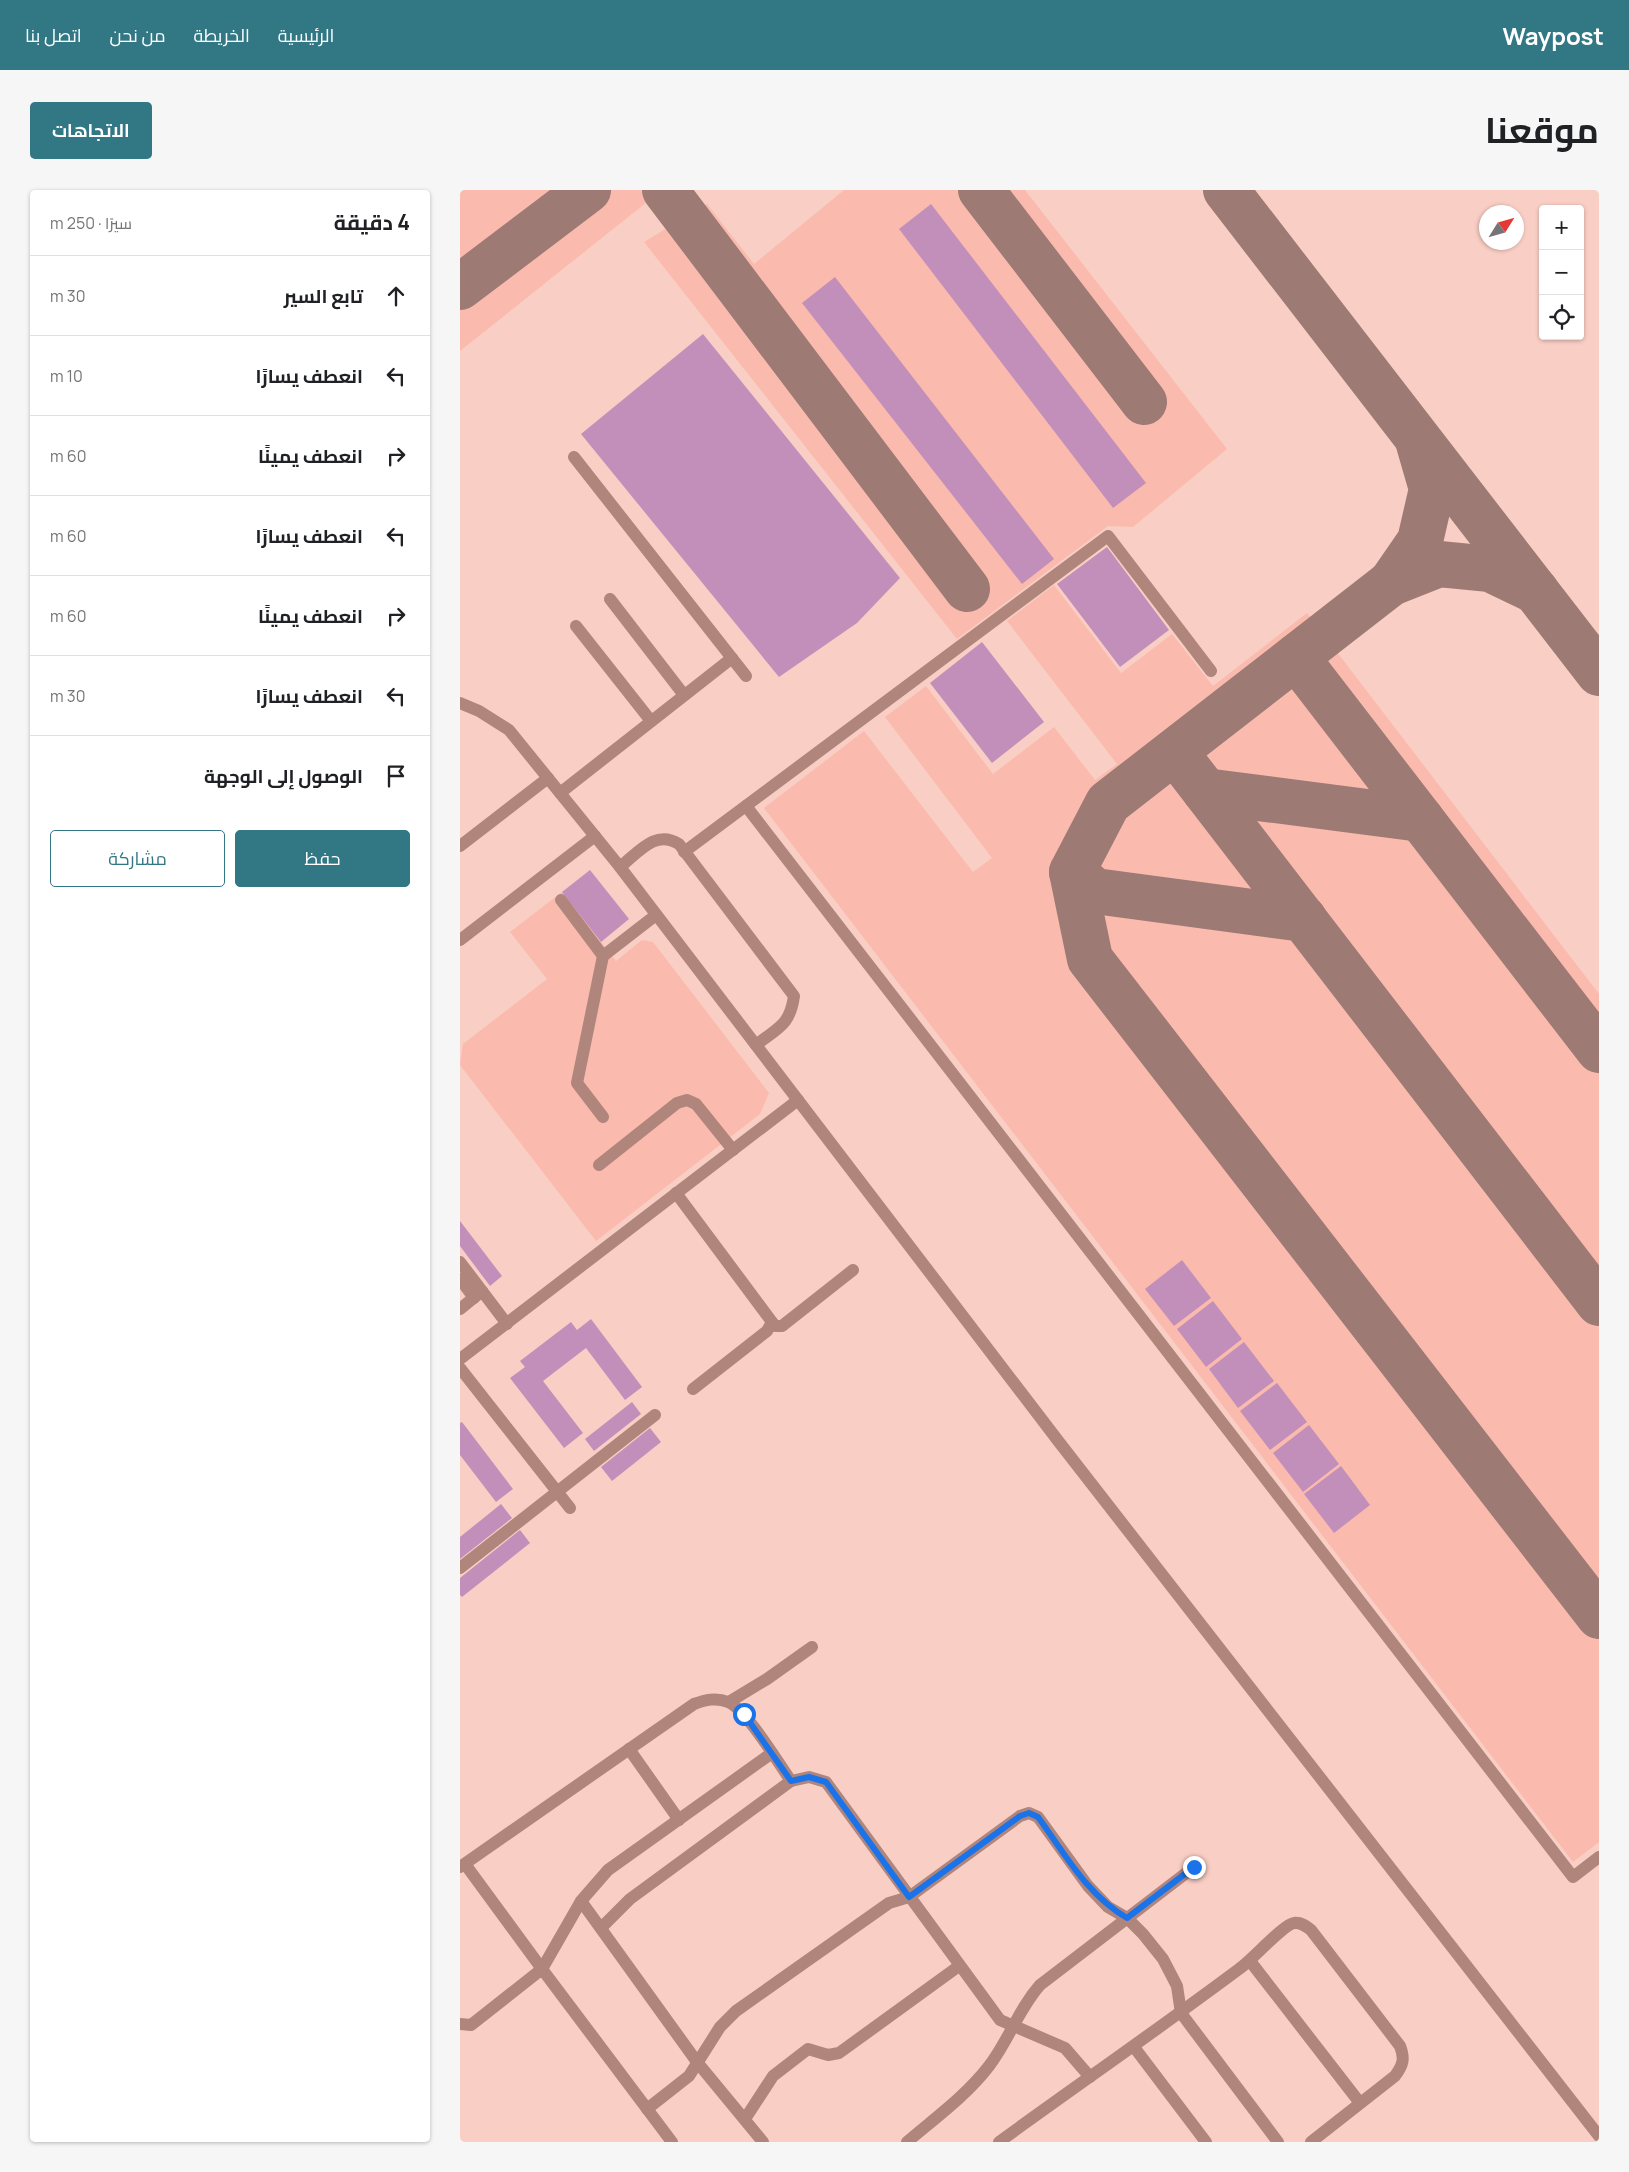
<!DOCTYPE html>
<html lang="ar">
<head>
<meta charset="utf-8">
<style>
  :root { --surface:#fff; --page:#f6f6f6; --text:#202124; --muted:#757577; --line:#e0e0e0; --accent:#317784 }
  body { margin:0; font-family:Manrope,Cairo,sans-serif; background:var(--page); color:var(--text); direction:rtl }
  .controls { position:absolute; right:15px; top:15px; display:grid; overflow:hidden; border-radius:5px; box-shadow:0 1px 4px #0004 }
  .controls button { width:45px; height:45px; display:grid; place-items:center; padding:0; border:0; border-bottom:1px solid var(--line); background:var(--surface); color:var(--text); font:25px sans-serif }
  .compass { position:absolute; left:1019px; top:15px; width:45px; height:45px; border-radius:50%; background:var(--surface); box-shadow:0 1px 4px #0004; rotate:53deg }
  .stop { position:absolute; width:15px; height:15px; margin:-11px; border:4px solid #1a73e8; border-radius:50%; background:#fff }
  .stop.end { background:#1a73e8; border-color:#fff; box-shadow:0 1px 5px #0008 }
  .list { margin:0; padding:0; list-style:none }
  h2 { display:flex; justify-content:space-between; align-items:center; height:65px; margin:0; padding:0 20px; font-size:21px }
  h2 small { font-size:16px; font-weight:400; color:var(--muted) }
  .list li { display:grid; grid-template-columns:32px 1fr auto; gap:15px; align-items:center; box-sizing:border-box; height:80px; padding:0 20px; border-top:1px solid var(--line) }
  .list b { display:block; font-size:19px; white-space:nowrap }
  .list em { font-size:16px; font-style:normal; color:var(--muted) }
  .actions { display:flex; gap:10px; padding:15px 20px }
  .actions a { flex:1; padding:11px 0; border:1px solid var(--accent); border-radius:5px; text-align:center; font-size:18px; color:var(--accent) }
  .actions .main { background:var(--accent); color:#fff }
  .icon { flex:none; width:28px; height:28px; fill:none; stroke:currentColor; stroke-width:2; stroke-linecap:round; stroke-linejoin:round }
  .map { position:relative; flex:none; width:1139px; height:1952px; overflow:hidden; direction:ltr; border-radius:5px }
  header { display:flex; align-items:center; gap:30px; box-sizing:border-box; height:70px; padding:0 25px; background:var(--accent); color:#fff }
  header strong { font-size:24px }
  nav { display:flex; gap:28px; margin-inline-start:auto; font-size:18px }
  .intro { display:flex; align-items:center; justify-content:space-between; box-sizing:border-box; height:120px; padding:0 30px }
  h1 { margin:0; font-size:35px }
  .button { padding:12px 22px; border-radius:5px; background:var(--accent); color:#fff; font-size:18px; font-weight:700 }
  main { display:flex; gap:30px; padding:0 30px }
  aside { flex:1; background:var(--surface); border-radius:5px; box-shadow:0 1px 4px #0004 }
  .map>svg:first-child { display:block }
</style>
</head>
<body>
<header>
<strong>Waypost</strong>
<nav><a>الرئيسية</a><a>الخريطة</a><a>من نحن</a><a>اتصل بنا</a></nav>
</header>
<div class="intro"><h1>موقعنا</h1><a class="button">الاتجاهات</a></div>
<main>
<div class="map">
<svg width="1139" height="1952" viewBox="0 0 1139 1952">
  <rect width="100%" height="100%" fill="#f9cec5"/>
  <!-- built -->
  <g fill="#fabbae">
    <path d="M 0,0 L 202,0 L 0,161 Z"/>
    <path d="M 384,0 L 565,0 L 767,259 L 673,337 L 648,336 L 497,449 L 184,52 L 247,14 L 294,74 Z"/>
    <path d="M 594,395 L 661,483 L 712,444 L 753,496 L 847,423 L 1139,804 L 1139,1652 L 1113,1672 L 304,618 L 404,541 L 513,682 L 532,668 L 425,527 L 466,496 L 533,584 L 594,537 L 635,590 L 657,574 L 547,431 Z"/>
    <path d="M 102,702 L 156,771 L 182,750 L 193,752 L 309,903 L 300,924 L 136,1051 L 0,875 L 3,854 L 87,789 L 50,742 Z"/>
  </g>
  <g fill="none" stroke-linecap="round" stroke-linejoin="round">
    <!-- taxiway -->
    <g stroke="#9d7a73" stroke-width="46">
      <path d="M 205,0 L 507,399"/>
      <path d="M 521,0 L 684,212"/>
      <path d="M 766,0 L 1139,483"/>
      <path d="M 0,97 L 128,0"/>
      <path d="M 959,254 L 972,299 L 960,351 L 931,393 L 979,374 L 1030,379 L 1076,401"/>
      <path d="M 931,393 L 648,613 L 612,682 L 630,769 L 1139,1426"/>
      <path d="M 836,467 L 1139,860"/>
      <path d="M 715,562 L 1139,1113"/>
      <path d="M 745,601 L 961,629"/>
      <path d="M 612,682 L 635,701 L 844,729"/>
    </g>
  </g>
  <!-- building -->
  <g fill="#c28fba">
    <path d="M 471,14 L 686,293 L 653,318 L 439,39 Z"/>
    <path d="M 375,87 L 594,369 L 562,394 L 342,113 Z"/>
    <path d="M 243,144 L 440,388 L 397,433 L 319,487 L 121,244 Z"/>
    <path d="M 647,357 L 709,440 L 660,477 L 597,394 Z"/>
    <path d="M 522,452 L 584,532 L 532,573 L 470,493 Z"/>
    <path d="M 130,680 L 169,729 L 141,752 L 102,702 Z"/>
    <path d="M 0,1031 L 42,1086 L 30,1096 L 0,1056 Z"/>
    <path d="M 722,1070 L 751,1108 L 714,1136 L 685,1099 Z"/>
    <path d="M 753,1111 L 782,1149 L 746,1177 L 717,1139 Z"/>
    <path d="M 131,1129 L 182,1197 L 165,1210 L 126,1158 L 83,1191 L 123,1243 L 104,1258 L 50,1188 L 65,1177 L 60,1171 L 111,1132 L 117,1140 Z"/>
    <path d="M 784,1152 L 814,1191 L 778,1218 L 749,1179 Z"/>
    <path d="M 817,1193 L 847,1232 L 810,1260 L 780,1221 Z"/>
    <path d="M 172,1212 L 181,1224 L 134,1261 L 125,1249 Z"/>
    <path d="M 2,1232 L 53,1299 L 36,1312 L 0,1265 L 0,1233 Z"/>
    <path d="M 849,1235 L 879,1274 L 843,1302 L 813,1263 Z"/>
    <path d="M 190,1238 L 201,1252 L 152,1291 L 141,1277 Z"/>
    <path d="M 881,1276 L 910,1315 L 874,1343 L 844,1304 Z"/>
    <path d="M 41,1314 L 52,1328 L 0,1369 L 0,1347 Z"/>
    <path d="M 60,1340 L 70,1353 L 2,1407 L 0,1405 L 0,1388 Z"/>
  </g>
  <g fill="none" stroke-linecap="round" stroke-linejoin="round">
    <!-- minor -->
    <g stroke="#af857c" stroke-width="12">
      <path d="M 114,267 L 286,486"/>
      <path d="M 150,409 L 224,505"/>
      <path d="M 116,436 L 191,531"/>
      <path d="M 0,513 L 19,521 L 49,540 L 160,677 L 599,1252 L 1139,1946"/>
      <path d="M 100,603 L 272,468"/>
      <path d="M 286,616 L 1113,1687 L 1139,1667"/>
      <path d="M 0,656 L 88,588"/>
      <path d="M 224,662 L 648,346 L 751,481"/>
      <path d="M 160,677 C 179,662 195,639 219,654 L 334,806 C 330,836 317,838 296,855"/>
      <path d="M 101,710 L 143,766 L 117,893 L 143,927"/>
      <path d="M 0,750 L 135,646"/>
      <path d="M 143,766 L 196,725"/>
      <path d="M 139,975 L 217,913 L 227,910 L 236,914 L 273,960"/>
      <path d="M 216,1003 L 315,1136 L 322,1136 L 393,1080"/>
      <path d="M 0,1072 L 47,1134"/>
      <path d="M 0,1089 L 14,1108"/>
      <path d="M 0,1119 L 22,1101"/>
      <path d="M 0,1169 L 338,910"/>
      <path d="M 0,1178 L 110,1318"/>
      <path d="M 233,1199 L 307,1141 L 312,1132"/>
      <path d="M 0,1378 L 195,1225"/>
      <path d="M 269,1512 L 307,1489 L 352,1457"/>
      <path d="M 169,1559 L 219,1630"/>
      <path d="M 5,1674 L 82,1779 L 212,1952"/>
      <path d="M 0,1677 L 234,1514 C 245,1510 256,1507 268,1512 C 286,1519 319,1574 331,1591 L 349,1587 L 366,1592 L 540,1830 L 605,1858 L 630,1887"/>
      <path d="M 121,1711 L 237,1872 L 303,1952"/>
      <path d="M 141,1738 L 170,1709 L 331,1591"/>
      <path d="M 790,1771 L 900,1913"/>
      <path d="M 0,1834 L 11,1835 L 82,1779 L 121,1711 L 148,1680 L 312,1563"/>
      <path d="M 674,1857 L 746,1952"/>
      <path d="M 187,1919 L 229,1886 L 260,1837 L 276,1821 L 429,1713 L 449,1707 L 560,1626 L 569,1623 L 578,1627 L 628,1696 L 648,1717 L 667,1728 L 683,1744 L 703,1769 L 717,1796 L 721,1823 L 818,1952"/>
      <path d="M 285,1929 L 313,1886 L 348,1859 L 368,1865 L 379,1863 L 499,1776"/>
      <path d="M 447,1952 C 475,1928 506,1906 529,1876 C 549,1850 558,1820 580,1795 L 734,1677"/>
      <path d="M 539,1952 C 619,1894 700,1838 779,1779 C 791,1771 824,1734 834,1733 C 841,1732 846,1736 851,1740 L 940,1856 C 945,1869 943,1875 935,1886 L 851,1952"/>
    </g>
  </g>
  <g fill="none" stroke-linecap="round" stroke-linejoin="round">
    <!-- route -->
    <path stroke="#1a73e8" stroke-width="6" d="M 284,1524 L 331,1591 L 349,1587 L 366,1592 L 449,1707 L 560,1626 L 569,1623 L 578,1627 C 605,1664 627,1705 667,1728 L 734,1677"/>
  </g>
</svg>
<div class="controls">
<button>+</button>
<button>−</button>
<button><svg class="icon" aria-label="locate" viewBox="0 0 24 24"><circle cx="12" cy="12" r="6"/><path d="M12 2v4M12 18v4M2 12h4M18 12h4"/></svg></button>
</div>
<svg class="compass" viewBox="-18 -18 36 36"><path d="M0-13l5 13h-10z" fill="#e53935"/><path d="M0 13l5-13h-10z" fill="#757577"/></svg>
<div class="stop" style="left:284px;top:1524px"></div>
<div class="stop end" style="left:734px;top:1677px"></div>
</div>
<aside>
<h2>4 دقيقة<small>سيرًا · 250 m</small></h2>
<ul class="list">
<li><svg class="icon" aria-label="ahead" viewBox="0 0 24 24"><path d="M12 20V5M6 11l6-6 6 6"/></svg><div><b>تابع السير</b></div><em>30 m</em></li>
<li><svg class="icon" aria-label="left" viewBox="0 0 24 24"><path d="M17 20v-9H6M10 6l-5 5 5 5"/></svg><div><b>انعطف يسارًا</b></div><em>10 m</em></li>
<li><svg class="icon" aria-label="right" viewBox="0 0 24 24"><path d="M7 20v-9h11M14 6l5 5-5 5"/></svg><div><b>انعطف يمينًا</b></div><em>60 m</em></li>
<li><svg class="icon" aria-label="left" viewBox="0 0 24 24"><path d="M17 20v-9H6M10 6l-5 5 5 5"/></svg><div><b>انعطف يسارًا</b></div><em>60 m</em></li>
<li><svg class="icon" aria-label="right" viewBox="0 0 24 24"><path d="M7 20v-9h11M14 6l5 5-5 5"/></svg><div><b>انعطف يمينًا</b></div><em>60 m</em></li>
<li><svg class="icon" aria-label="left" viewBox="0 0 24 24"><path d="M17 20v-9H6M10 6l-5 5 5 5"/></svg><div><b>انعطف يسارًا</b></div><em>30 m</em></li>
<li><svg class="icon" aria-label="arrive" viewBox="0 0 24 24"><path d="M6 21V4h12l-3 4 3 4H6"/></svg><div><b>الوصول إلى الوجهة</b></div></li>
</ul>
<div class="actions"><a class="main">حفظ</a><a>مشاركة</a></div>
</aside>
</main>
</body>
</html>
